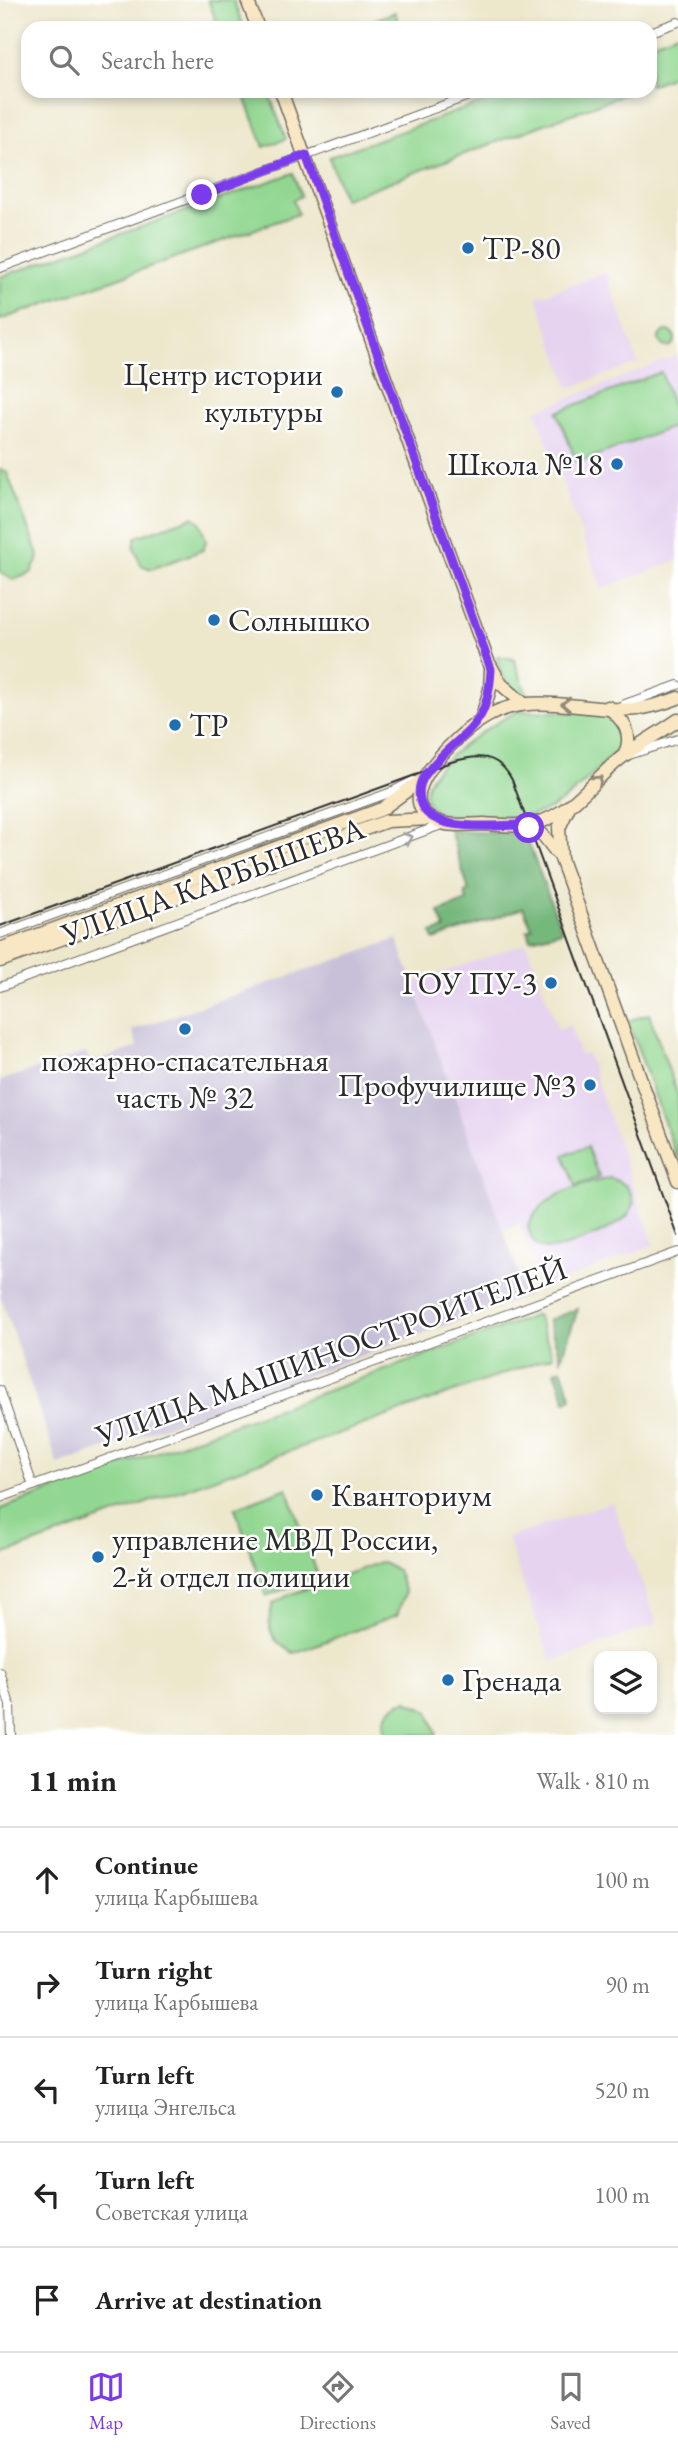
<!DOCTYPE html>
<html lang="en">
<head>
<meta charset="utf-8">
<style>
  :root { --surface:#fff; --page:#f2f2f2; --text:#222; --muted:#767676; --line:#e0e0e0; --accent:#7c3aed }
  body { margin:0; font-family:"EB Garamond",serif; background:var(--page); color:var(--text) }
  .controls { position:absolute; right:21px; bottom:21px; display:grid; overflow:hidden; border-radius:14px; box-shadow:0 4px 10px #0003 }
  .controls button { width:63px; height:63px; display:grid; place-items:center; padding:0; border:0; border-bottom:2px solid var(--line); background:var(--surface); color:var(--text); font:35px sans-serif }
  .stop { position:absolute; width:21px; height:21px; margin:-16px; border:5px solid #7c3aed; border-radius:50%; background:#fff }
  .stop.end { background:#7c3aed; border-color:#fff; box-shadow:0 2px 7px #0008 }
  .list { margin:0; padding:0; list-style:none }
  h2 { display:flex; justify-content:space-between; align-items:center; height:91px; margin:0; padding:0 28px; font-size:30px }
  h2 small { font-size:23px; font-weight:400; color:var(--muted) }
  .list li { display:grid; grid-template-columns:46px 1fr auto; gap:21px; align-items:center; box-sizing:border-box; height:105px; padding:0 28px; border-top:2px solid var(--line) }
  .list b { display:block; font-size:26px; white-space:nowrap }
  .list p { margin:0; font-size:23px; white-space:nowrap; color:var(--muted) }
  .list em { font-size:23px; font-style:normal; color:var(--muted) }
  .icon { flex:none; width:38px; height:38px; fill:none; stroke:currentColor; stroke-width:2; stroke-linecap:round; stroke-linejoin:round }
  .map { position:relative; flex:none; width:678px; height:1735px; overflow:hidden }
  .search { position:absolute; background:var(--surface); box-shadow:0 4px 10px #0003; left:21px; right:21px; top:21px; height:77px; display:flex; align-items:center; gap:18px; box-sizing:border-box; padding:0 24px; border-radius:21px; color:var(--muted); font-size:26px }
  .sheet { height:616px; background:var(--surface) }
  nav { display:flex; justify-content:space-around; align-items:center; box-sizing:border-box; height:98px; border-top:2px solid var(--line); background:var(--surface); font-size:19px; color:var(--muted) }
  nav a { display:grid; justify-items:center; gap:4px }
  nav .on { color:var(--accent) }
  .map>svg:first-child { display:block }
</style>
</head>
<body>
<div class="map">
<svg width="678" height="1735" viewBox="0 0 678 1735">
  <rect width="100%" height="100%" fill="#fff"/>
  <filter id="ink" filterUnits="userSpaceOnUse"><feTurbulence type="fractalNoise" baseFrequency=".0143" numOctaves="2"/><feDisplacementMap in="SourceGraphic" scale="14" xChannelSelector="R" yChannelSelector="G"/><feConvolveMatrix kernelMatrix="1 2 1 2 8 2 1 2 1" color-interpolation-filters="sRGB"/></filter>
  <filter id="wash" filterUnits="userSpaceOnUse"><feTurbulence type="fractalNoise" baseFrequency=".00686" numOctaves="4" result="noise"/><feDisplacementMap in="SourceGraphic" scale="28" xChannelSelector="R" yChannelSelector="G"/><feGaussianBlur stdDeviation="1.57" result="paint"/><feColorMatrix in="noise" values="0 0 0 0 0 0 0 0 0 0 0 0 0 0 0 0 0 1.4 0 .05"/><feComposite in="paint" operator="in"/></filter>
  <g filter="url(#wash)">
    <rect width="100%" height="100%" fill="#ede7cc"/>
    <!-- built -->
    <g fill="#e6d3f0">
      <path d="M 606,272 L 638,363 L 569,388 L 537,297 Z"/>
      <path d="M 678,355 L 678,560 L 602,589 L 536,411 Z"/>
      <path d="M 526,943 L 558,1029 L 570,1025 L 580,1055 L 587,1053 L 654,1245 L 544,1288 L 520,1224 L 503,1230 L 413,983 Z"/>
      <path d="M 612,1502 L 657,1624 L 551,1662 L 507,1538 Z"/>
    </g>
    <!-- industrial -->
    <path fill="#c8c0d8" d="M 397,939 L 527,1296 L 58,1465 L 0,1295 L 0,1081 L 86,1052 L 90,1063 L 138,1047 L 132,1030 Z"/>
    <!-- green -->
    <g fill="#92d791" stroke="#5e815e" stroke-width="2">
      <path d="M 208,0 L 233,0 L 244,28 L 219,28 Z"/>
      <path d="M 395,12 L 401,28 L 353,28 Z"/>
      <path d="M 678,33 L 678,74 L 650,85 L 650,43 Z"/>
      <path d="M 243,91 L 268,91 L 286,139 L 264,147 Z"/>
      <path d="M 514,91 L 633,91 L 344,199 L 329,157 Z"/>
      <path d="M 293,173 L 301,196 L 293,200 L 298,214 L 0,320 L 0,277 Z"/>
      <circle cx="667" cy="339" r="8"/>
      <path d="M 661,372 L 678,425 L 577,463 L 557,412 Z"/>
      <path d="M 0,469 L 7,473 L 39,557 L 31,573 L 13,580 L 0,572 Z"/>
      <path d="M 193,517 L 200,522 L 206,541 L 203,550 L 151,569 L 141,565 L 134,548 L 136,537 Z"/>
      <path d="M 497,656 L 514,659 L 527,696 C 508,693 500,672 497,656 Z"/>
      <path d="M 519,711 L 601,713 C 619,721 623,734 615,752 C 596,770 574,796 551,808 C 531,819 506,818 483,817 C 470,816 448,819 436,811 C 392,782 498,720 519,711 Z"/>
      <path d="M 649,1014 L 678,1096 L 678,1161 L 628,1021 Z"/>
      <path d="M 587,1147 L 599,1177 L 576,1186 L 564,1155 Z"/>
      <path d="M 610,1178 C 626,1183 631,1188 634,1204 C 632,1209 629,1214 625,1218 C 613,1229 558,1254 542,1248 C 533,1245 530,1234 528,1226 C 541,1195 579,1185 610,1178 Z"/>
      <path d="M 537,1315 L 553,1356 L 0,1556 L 0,1509 Z"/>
      <path d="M 287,1488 L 318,1576 L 266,1596 L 235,1508 Z"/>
      <path d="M 380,1562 L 397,1570 L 405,1593 L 397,1615 L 294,1653 C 271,1642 265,1629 273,1604 L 289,1595 Z"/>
      <path d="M 407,1701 L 428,1711 L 437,1735 L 386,1735 C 380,1718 390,1704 407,1701 Z"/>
    </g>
    <!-- forest -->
    <g fill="#75b87b" stroke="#507253" stroke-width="2">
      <path d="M 450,831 L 525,834 L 562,931 L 531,939 L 527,930 L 532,928 L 523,908 L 434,940 L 432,933 L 445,929 L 439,912 L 467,901 L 465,892 L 469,891 Z"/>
      <path d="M 578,1309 L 561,1359 L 548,1320 Z"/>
      <path d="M 561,1369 L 572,1398 L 566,1401 L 555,1371 Z"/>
    </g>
  </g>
  <g filter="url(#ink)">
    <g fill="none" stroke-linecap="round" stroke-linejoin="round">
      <defs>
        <g id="street">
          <path d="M 650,32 L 678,22"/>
          <path d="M 0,268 L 482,91"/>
          <path d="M 625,704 L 678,685"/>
          <path d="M 629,755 L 678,739"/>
          <path d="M 0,934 L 389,793 L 413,781"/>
          <path d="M 0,987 L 444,824"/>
          <path d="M 0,1390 L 33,1486"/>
          <path d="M 0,1498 L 678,1252"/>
          <path d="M 0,1672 L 10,1705 L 11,1735"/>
        </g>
        <g id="secondary">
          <path d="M 247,0 L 258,28"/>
          <path d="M 281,91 L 488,661 L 501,684 L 524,704"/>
          <path d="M 678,698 C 665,703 651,707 637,709 C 586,714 531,687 481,720 C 456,736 381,804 442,823 C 454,827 471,824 484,824 C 501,825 521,827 537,823 C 575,812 595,776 625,755 C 642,742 661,732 678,720"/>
          <path d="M 608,707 C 623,720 634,733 625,754"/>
          <path d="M 481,720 L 490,689 L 491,669"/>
          <path d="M 568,809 L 559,828 L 561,859 L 678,1182"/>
          <path d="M 524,826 L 543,835 L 557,853"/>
          <path d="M 0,949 L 382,809 L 420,781"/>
          <path d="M 0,961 L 387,821 L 432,819"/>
        </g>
      </defs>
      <!-- street casing -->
      <use href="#street" stroke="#6f6d63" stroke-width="10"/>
      <!-- secondary casing -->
      <use href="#secondary" stroke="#6f6d63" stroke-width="15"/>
      <!-- street -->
      <use href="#street" stroke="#fff" stroke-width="8"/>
      <!-- secondary -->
      <use href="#secondary" stroke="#f9e7c3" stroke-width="12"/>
      <!-- tram -->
      <path stroke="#2b2b2b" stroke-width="2" d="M 0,926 L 451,762 C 478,754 498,753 512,780 L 678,1236"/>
    </g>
    <!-- one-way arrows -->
    <defs><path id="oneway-chevron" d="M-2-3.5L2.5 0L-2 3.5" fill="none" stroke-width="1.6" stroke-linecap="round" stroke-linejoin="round" transform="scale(1.75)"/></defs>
    <g stroke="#928977">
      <use href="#oneway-chevron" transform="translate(566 704) rotate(-178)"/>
      <use href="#oneway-chevron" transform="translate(598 780) rotate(-43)"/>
    </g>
    <use stroke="#a0a0a0" href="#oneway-chevron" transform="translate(408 838) rotate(-18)"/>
  </g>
  <g fill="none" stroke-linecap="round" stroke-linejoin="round" filter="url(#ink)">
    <!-- route -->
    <path stroke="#7c3aed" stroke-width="9" d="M 202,195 L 306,155 L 491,669 C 488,736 459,729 425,775 C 419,783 418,791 420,801 C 429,834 492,825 520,825 L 529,828"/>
  </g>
  <!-- markers -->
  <g fill="#1f6fb2" stroke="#fff" stroke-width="2.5">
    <circle cx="468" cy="248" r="7"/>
    <circle cx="337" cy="392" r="7"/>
    <circle cx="617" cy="464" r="7"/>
    <circle cx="214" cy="620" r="7"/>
    <circle cx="175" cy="725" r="7"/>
    <circle cx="551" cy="983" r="7"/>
    <circle cx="185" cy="1029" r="7"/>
    <circle cx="590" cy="1085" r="7"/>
    <circle cx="317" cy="1495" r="7"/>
    <circle cx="98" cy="1557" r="7"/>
    <circle cx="448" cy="1680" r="7"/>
  </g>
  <g text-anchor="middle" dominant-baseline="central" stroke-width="5" stroke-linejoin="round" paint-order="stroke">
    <!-- poi labels -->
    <g font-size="32" fill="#2b2b2b" stroke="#fff" text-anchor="start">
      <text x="482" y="248">ТР-80</text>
      <text x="323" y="374" text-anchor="end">Центр истории<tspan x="323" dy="37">культуры</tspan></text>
      <text x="603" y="464" text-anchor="end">Школа №18</text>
      <text x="228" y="620">Солнышко</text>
      <text x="189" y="725">ТР</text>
      <text x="537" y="983" text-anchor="end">ГОУ ПУ-3</text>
      <text x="185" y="1060" text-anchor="middle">пожарно-спасательная<tspan x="185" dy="37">часть № 32</tspan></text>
      <text x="576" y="1085" text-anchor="end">Профучилище №3</text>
      <text x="331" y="1495">Кванториум</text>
      <text x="112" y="1539">управление МВД России,<tspan x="112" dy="37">2-й отдел полиции</tspan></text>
      <text x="462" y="1680">Гренада</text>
    </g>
    <!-- street labels -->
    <g font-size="32" fill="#2b2b2b" stroke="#fff">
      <text transform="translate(213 881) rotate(-20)">УЛИЦА КАРБЫШЕВА</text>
      <text transform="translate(331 1352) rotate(-20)">УЛИЦА МАШИНОСТРОИТЕЛЕЙ</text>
    </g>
  </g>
</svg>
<div class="controls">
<button><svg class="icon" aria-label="layers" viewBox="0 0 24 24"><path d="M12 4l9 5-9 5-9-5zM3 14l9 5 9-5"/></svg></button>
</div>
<div class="stop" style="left:529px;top:828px"></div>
<div class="stop end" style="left:202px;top:195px"></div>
<div class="search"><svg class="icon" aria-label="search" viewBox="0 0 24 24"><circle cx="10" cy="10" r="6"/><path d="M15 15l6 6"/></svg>Search here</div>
</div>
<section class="sheet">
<h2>11 min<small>Walk · 810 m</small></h2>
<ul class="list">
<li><svg class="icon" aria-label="ahead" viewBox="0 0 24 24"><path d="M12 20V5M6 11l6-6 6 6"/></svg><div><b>Continue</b><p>улица Карбышева</p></div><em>100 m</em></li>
<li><svg class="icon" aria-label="right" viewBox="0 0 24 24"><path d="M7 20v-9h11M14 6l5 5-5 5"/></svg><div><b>Turn right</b><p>улица Карбышева</p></div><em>90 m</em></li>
<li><svg class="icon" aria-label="left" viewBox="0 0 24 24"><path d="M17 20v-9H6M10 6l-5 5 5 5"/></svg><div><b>Turn left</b><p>улица Энгельса</p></div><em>520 m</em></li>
<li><svg class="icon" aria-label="left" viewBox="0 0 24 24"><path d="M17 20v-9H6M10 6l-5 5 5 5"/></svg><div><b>Turn left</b><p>Советская улица</p></div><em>100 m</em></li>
<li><svg class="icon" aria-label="arrive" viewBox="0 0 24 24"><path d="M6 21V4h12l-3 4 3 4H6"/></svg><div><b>Arrive at destination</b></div></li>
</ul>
</section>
<nav>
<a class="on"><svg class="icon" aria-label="map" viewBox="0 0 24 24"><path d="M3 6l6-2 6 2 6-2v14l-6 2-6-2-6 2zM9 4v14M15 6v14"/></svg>Map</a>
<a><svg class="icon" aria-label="directions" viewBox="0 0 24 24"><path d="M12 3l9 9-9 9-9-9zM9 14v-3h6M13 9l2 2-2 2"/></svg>Directions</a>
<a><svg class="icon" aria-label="saved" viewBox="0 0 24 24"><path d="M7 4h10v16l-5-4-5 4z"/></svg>Saved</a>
</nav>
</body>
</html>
